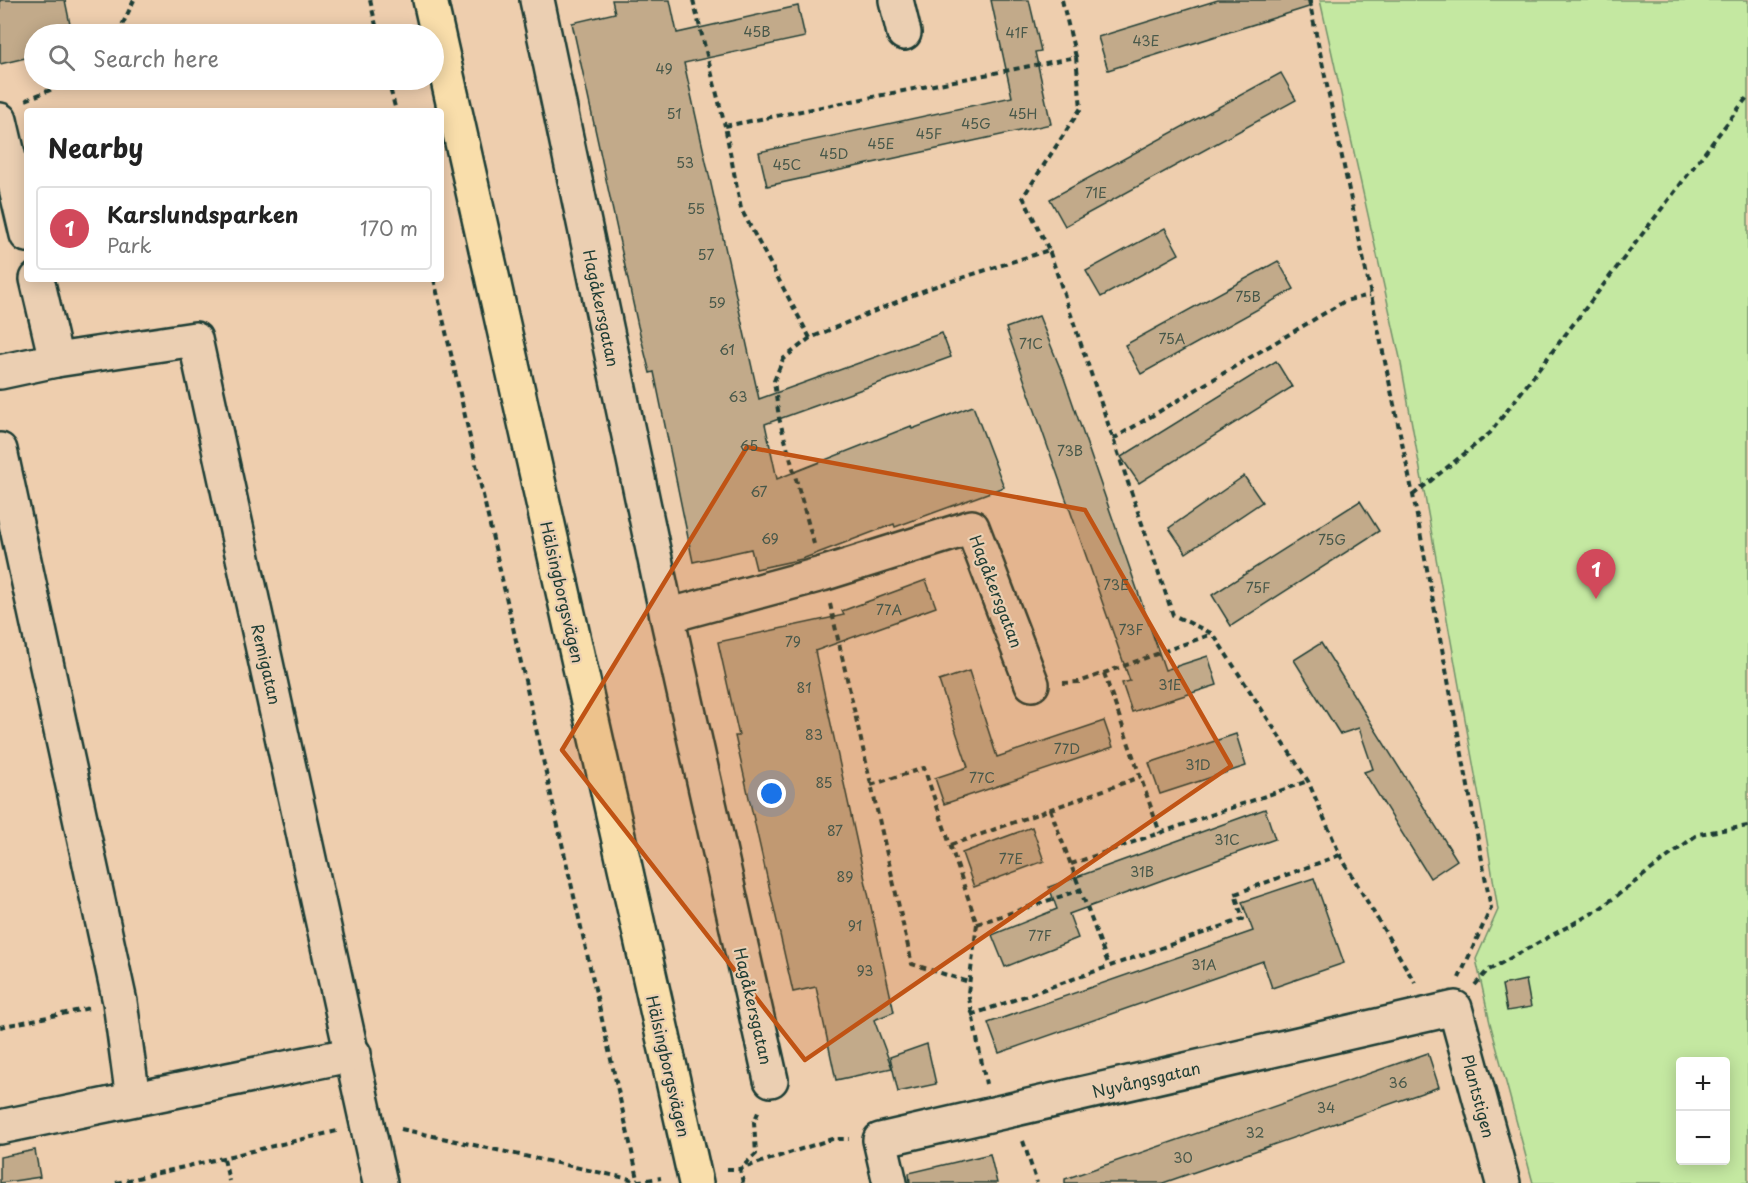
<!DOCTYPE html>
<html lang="en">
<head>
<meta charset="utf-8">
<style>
  :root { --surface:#fff; --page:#f2f2f2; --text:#222; --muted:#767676; --line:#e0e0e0; --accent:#d1495b }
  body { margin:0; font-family:"Playpen Sans",sans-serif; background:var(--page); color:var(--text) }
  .controls { position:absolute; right:18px; bottom:18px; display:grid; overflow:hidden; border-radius:6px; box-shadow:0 3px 15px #0003 }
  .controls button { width:54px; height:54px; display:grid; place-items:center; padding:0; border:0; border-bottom:2px solid var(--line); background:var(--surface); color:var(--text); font:30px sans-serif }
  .you { position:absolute; left:772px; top:794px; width:21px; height:21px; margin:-15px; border:4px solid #fff; border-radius:50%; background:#1a73e8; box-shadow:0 0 0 9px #1a73e833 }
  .badge { display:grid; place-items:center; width:39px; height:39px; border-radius:50%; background:var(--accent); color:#fff; font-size:20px; font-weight:700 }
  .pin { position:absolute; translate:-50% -50px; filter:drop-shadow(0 2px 3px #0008) }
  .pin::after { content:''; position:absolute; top:32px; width:21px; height:18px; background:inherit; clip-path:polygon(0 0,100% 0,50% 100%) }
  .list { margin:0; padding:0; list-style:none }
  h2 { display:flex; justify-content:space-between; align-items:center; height:78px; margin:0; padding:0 24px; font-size:26px }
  h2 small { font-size:20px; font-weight:400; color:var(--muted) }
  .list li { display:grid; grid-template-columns:39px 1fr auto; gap:18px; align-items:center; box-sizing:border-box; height:84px; margin:0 12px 12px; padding:0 12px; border:2px solid var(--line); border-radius:6px }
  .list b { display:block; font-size:22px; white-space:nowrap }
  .list p { margin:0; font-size:20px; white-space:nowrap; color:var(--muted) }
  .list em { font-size:20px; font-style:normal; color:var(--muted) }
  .icon { flex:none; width:33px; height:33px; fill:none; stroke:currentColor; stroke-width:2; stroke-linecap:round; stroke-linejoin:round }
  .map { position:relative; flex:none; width:1748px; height:1183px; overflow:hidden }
  .search { position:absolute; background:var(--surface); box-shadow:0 3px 15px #0003; left:24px; top:24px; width:420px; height:66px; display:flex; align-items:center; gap:15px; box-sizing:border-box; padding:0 21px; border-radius:33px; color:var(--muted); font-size:22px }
  .panel { position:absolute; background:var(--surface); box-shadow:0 3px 15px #0003; left:24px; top:108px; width:420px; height:174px; border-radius:6px }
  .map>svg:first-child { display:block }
</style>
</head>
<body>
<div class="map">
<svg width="1748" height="1183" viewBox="0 0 1748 1183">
  <rect width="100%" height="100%" fill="#eeceae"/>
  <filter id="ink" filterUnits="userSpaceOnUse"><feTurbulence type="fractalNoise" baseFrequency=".0167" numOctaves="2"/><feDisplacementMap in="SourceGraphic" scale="12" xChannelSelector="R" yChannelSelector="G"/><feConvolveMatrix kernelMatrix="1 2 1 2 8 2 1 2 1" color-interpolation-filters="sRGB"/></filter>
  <g filter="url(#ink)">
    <!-- green -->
    <path fill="#c4e8a1" stroke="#72926a" stroke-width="1.5" fill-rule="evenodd" d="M 1320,0 L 1748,0 L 1748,1183 L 1533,1183 L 1490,1023 L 1476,959 L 1498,910 L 1487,841 L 1400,358 ZM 1680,1062 L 1726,1062 L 1726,1160 L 1680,1160 Z"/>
    <!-- building -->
    <g fill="#c2aa8a" stroke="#1f3d34" stroke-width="1.5">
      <path d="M 0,0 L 65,0 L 72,34 L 34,34 L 34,56 L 0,64 Z"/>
      <path d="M 612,0 L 670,0 L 677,33 L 798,6 L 805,37 L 684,63 L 759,399 L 942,333 L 951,357 L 765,424 L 777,479 L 911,426 L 912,429 L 973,406 L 1004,487 L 895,527 L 894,524 L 802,559 L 756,569 L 751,549 L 693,562 L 654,372 L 650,373 L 638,326 L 572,23 L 615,13 Z"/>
      <path d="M 991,0 L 1029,0 L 1041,51 L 1035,52 L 1051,124 L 767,186 L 759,152 L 1012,97 Z"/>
      <path d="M 1218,0 L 1311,0 L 1312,6 L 1108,70 L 1098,37 Z"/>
      <path d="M 1281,73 L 1296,100 L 1065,226 L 1050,199 Z"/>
      <path d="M 1165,228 L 1179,254 L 1101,297 L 1086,271 Z"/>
      <path d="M 1278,261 L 1294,289 L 1141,374 L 1125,345 Z"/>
      <path d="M 1039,316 L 1064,378 L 1165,670 L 1208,656 L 1217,685 L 1132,712 L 1122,683 L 1130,681 L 1006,328 Z"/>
      <path d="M 1276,361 L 1292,387 L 1139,483 L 1121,457 Z"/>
      <path d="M 1244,476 L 1262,502 L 1186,553 L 1169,528 Z"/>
      <path d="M 1360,501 L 1379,531 L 1231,626 L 1212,595 Z"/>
      <path d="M 926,580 L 936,607 L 815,651 L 894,1012 L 874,1020 L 892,1068 L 836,1080 L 816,987 L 793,992 L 735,736 L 739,736 L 718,642 L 844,615 L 842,611 Z"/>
      <path d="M 1321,643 L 1457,860 L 1430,878 L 1364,772 L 1373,769 L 1359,728 L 1340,734 L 1294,660 Z"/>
      <path d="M 969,671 L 997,757 L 1104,721 L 1113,747 L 944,804 L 935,778 L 968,767 L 939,681 Z"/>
      <path d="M 1236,734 L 1246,766 L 1160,794 L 1149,763 Z"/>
      <path d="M 1265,809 L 1275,839 L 1069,914 L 1078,938 L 1005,967 L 992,935 L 1057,909 L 1049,887 Z"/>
      <path d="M 1032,827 L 1044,861 L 974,887 L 962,853 Z"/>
      <path d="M 1314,878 L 1344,963 L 1272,988 L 1263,961 L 999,1053 L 988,1023 L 1253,931 L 1242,902 Z"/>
      <path d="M 1526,980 L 1531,1007 L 1507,1011 L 1502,985 Z"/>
      <path d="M 927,1044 L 936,1084 L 898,1092 L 890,1057 Z"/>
      <path d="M 1428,1053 L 1439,1087 L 1163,1183 L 1065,1183 L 1065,1179 Z"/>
      <path d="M 35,1150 L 40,1177 L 0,1183 L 0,1157 Z"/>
      <path d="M 990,1154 L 997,1183 L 910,1183 L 909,1173 Z"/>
    </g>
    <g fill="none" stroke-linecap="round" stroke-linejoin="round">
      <defs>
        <g id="minor">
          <path d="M 537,0 L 667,616 L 771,1080"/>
          <path d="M 896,0 L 904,33"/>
          <path d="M 0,120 L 27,235"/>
          <path d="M 37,279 L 56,360"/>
          <path d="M 0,372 L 56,360 L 195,339 L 380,1183"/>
          <path d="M 0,450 L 120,1002 L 133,1099"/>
          <path d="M 667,616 L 822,574 L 972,527 L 1032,684"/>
          <path d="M 0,1127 L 354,1054"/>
          <path d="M 890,1183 L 880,1140 L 1455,1008 L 1503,1183"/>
        </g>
        <path id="major" d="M 430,0 L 696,1183"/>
      </defs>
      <!-- minor casing -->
      <use href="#minor" stroke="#1f3d34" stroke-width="38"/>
      <!-- major casing -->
      <use href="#major" stroke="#1f3d34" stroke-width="38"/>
      <!-- path -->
      <g stroke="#1f3d34" stroke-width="4" stroke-dasharray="6 4.5" stroke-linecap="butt">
        <path d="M 370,0 L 378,34"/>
        <path d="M 693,0 L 725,126"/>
        <path d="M 1062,0 L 1076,57"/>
        <path d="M 1309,0 L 1413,495 L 1491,908 L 1459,978"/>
        <path d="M 118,34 L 134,0"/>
        <path d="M 388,80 L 396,111"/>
        <path d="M 26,100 L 74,80"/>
        <path d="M 434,279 L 639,1183"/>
        <path d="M 810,338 L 741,209 L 725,126 L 1076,57 L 1081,108 L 1023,197 L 1049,250"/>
        <path d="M 1113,439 L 1345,301 L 1370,295"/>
        <path d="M 1413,495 L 1490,433 L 1748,96"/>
        <path d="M 814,544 L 779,418 L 774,381 L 783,359 L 810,338 L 930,288 L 1049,250 L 1173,615 L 1213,634 L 1308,781 L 1340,855 L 1415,983"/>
        <path d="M 830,604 L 912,964 L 969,982"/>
        <path d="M 1104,673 L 1160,833"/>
        <path d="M 1063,683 L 1079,682 L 1212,634"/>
        <path d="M 871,785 L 924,768 L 977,924 L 968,993 L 986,1084"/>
        <path d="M 1050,809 L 1109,966"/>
        <path d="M 951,845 L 1140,777"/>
        <path d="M 1071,864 L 1308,781"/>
        <path d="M 977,924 L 1080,890"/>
        <path d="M 1475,985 L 1487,971 L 1598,910 L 1698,834 L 1748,826"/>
        <path d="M 971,1015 L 1243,919 L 1235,894 L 1340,855"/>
        <path d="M 0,1027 L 90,1008"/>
        <path d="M 401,1129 L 639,1181 L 661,1178"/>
        <path d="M 1023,1141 L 1037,1183"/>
        <path d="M 224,1159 L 229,1181"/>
        <path d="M 727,1169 L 740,1169 L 832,1139 L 849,1139"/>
        <path d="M 116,1183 L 337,1131"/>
        <path d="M 743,1183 L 740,1169 L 756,1154 L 754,1122 L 759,1110"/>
      </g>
      <!-- minor -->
      <use href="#minor" stroke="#ebcfb2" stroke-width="33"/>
      <!-- major -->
      <use href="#major" stroke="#f9deab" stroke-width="33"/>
    </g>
  </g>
  <!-- marked area -->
  <path fill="#c05314" fill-opacity="0.2" stroke="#c05314" stroke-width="4.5" stroke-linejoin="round" d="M 747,447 L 1085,510 L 1231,766 L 805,1060 L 562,750 Z"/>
  <g text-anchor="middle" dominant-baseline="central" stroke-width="4.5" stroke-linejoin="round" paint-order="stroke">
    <!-- number labels -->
    <g font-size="14" fill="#48584a">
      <text x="757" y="31">45B</text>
      <text x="1017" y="32">41F</text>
      <text x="1146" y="40">43E</text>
      <text x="664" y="68">49</text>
      <text x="674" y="113">51</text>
      <text x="1023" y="113">45H</text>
      <text x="976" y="123">45G</text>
      <text x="929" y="133">45F</text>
      <text x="881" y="143">45E</text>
      <text x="834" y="153">45D</text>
      <text x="685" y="162">53</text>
      <text x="787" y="164">45C</text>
      <text x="1096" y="192">71E</text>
      <text x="696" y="208">55</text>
      <text x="706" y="254">57</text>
      <text x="1248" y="296">75B</text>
      <text x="717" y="302">59</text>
      <text x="1172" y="338">75A</text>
      <text x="1031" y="343">71C</text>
      <text x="727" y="349">61</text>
      <text x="738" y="396">63</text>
      <text x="749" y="445">65</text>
      <text x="1070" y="450">73B</text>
      <text x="759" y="491">67</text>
      <text x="770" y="538">69</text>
      <text x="1332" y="539">75G</text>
      <text x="1116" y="584">73E</text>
      <text x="1258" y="587">75F</text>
      <text x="889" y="609">77A</text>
      <text x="1131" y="629">73F</text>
      <text x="793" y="641">79</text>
      <text x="1170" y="684">31E</text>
      <text x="804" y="687">81</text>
      <text x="814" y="734">83</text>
      <text x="1067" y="748">77D</text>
      <text x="1198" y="764">31D</text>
      <text x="982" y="777">77C</text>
      <text x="824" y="782">85</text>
      <text x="835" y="830">87</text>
      <text x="1227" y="839">31C</text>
      <text x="1011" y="858">77E</text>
      <text x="1142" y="871">31B</text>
      <text x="845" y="876">89</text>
      <text x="855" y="925">91</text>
      <text x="1040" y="935">77F</text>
      <text x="1204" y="964">31A</text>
      <text x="865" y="970">93</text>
      <text x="1398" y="1082">36</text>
      <text x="1326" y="1107">34</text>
      <text x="1255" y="1132">32</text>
      <text x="1183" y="1157">30</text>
    </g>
    <!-- street labels -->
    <g font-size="16" fill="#1f3d34" stroke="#ebcfb2">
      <text transform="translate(602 308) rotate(78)">Hagåkersgatan</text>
      <text transform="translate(997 591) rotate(69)">Hagåkersgatan</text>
      <text transform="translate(563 592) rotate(77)">Hälsingborgsvägen</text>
      <text transform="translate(267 664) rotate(77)">Remigatan</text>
      <text transform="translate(754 1006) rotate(77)">Hagåkersgatan</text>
      <text transform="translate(669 1066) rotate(77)">Hälsingborgsvägen</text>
      <text transform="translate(1146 1079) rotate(-13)">Nyvångsgatan</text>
      <text transform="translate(1479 1096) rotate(75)">Plantstigen</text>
    </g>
  </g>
</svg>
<div class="controls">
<button>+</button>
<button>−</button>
</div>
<div class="you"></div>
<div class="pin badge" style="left:1596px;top:599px">1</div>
<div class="search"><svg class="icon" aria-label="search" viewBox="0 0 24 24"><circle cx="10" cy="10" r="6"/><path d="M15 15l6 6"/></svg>Search here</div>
<section class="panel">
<h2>Nearby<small></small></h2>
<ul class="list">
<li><span class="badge">1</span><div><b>Karslundsparken</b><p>Park</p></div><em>170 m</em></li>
</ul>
</section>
</div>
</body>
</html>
